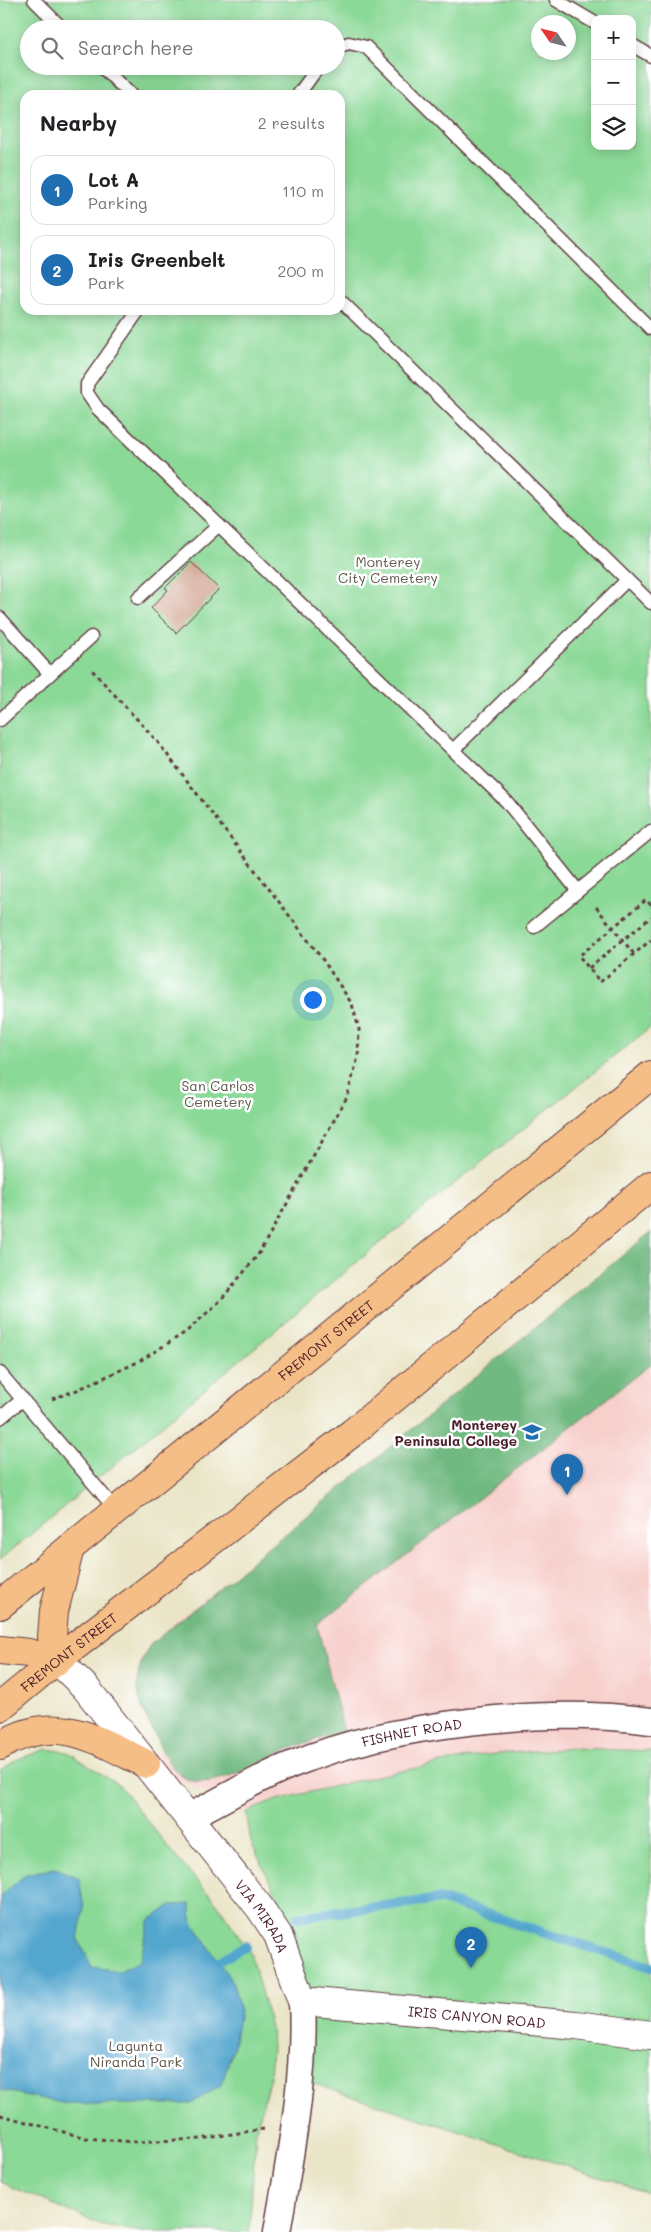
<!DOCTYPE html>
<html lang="en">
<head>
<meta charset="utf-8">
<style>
  :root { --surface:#fff; --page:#f2f2f2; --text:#202124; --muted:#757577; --line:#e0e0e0; --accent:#1f6fb2 }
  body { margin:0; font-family:Mali,sans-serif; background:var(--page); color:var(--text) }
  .controls { position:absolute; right:15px; top:15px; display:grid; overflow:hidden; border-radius:10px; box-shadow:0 2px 12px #0003 }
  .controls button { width:45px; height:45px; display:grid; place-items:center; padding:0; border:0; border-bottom:1px solid var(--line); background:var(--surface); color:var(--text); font:25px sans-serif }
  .compass { position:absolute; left:531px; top:15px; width:45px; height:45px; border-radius:50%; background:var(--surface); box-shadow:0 2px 12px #0003; rotate:305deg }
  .you { position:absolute; left:312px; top:999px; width:18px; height:18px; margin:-12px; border:4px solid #fff; border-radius:50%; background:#1a73e8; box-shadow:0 0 0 8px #1a73e833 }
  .badge { display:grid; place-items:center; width:32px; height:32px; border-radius:50%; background:var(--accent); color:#fff; font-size:16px; font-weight:700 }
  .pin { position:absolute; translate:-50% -41px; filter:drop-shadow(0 1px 2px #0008) }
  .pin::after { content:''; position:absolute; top:26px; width:18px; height:15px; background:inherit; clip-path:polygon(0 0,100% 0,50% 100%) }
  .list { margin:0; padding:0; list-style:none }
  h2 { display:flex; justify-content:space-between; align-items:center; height:65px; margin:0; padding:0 20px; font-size:21px }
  h2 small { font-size:16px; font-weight:400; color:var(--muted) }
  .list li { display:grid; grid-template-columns:32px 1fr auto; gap:15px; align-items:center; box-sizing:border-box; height:70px; margin:0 10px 10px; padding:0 10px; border:1px solid var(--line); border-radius:15px }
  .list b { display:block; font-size:19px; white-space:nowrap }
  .list p { margin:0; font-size:16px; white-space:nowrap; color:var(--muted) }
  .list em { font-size:16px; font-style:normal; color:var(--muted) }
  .icon { flex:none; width:28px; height:28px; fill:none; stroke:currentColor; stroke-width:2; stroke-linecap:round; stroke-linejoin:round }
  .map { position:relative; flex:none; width:651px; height:2232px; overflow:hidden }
  .search { position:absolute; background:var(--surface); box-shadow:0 2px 12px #0003; left:20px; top:20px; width:325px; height:55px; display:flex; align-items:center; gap:12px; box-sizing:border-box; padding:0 18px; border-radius:28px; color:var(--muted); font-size:19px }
  .panel { position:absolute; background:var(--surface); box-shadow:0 2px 12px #0003; left:20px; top:90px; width:325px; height:225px; border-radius:15px }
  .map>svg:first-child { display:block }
</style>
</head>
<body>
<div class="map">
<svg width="651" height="2232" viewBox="0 0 651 2232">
  <rect width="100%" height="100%" fill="#fff"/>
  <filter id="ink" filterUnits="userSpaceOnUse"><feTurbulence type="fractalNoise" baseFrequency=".02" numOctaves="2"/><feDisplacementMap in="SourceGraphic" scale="10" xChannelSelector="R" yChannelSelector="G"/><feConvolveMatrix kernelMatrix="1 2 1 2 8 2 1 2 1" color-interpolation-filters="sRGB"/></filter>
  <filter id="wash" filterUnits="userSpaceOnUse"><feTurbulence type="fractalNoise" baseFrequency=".0096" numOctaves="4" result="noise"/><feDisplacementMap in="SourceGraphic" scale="20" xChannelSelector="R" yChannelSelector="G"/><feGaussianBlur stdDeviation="1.12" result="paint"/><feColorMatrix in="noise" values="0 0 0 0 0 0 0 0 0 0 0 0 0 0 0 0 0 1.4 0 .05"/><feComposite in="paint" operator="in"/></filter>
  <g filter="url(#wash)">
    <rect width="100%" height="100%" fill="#eae5c7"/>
    <!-- built -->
    <path fill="#f7d0cc" d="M 651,1242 L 651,1751 L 572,1748 L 483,1755 L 376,1776 L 277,1800 L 246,1812 L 146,1764 L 162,1750 L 150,1724 L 137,1674 L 140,1660 L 150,1645 L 175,1622 Z"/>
    <!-- green -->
    <g fill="#8bd997" stroke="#6a7c61" fill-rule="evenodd">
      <path d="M 0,0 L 651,0 L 651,1027 L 374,1248 L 0,1560 ZM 595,19 L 632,19 L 632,146 L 595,146 ZM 538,22 L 568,22 L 568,52 L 538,52 ZM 29,29 L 336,29 L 336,66 L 29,66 ZM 25,95 L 340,95 L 340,310 L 25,310 Z"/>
      <path d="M 572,1748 L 651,1751 L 651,2194 L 299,2079 L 304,2038 L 274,1929 L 278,1898 L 251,1842 L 246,1812 L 277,1800 L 376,1776 L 483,1755 Z"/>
      <path d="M 47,1749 L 68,1752 L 119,1785 L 174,1855 L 216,1902 L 250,1952 L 271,2027 L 272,2049 L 270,2078 L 256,2130 L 249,2232 L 140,2232 L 100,2224 L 0,2182 L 0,1770 L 18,1759 Z"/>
    </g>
    <!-- forest -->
    <path fill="#70b980" stroke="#5d6c56" d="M 651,1232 L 651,1364 L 317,1625 L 344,1731 C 326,1737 307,1742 289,1749 C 264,1759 211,1793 185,1778 C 166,1768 158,1739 148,1721 C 134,1695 134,1670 150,1645 Z"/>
    <!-- water -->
    <path fill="#53a6ce" stroke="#4e627c" d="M 55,1868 L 79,1878 L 84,1908 L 78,1939 L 92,1967 L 120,1971 L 140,1961 L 149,1921 L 171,1905 L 190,1904 L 193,1923 L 233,1983 L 240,2011 L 234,2046 L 221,2085 L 191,2104 L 67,2104 L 0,2090 L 0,1897 L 26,1874 Z"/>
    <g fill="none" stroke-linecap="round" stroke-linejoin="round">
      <!-- stream -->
      <g stroke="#53a6ce" stroke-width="10">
        <path d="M 298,1917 L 439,1899 L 651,1967"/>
        <path d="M 219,1961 L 246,1946"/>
      </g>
    </g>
    <g id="blocks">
      <!-- building -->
      <path fill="#d0a28f" d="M 191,562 L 219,589 L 176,633 L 151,608 L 168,590 L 165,588 Z"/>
    </g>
  </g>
  <g filter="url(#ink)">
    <use href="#blocks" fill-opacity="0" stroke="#623d42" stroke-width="1"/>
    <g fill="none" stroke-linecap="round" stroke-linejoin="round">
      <defs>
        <g id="service">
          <path d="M 34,0 L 63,29"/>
          <path d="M 556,0 L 595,23"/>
          <path d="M 632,45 L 651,56"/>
          <path d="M 336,47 L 349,43 L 366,47 L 651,329"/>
          <path d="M 101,66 L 131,95"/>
          <path d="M 298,95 L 319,66"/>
          <path d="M 340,300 L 651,603"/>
          <path d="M 139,310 L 87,384 L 87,393 L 98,409 L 507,802 L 578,891 L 651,831"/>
          <path d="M 138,598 L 219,525"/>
          <path d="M 0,618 L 50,674 L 0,720"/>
          <path d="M 50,674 L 91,637"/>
          <path d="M 453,750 L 627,580"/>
          <path d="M 534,927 L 578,891"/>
          <path d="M 0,1373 L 116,1510"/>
          <path d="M 0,1418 L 23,1399"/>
        </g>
        <g id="minor">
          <path id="s1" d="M 188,1817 C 223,1800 257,1778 293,1764 C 393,1723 544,1707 651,1721"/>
          <path d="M 277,2232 C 290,2156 306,2078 302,2001"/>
        </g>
        <g id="tertiary">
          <path id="s2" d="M 57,1660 L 85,1687 L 260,1908 L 278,1935 L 302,2001 L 576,2025 L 651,2035"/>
        </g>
        <g id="primary">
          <path id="s3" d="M 0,1605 L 651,1075"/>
          <path d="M 0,1650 L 29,1653 L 57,1660"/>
          <path d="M 57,1660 L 52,1637 L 54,1611 L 70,1548"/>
          <path id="s4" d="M 0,1707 L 57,1660 L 352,1433 L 651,1185"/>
          <path d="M 0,1746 C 55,1711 95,1739 146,1764"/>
        </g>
      </defs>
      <!-- service casing -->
      <use href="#service" stroke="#623d42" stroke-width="15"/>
      <!-- minor casing -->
      <use href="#minor" stroke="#623d42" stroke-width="29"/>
      <!-- tertiary casing -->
      <use href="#tertiary" stroke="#623d42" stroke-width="30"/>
      <!-- primary casing -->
      <use href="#primary" stroke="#623d42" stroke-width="30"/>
      <!-- path -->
      <g stroke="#623d42" stroke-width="3" stroke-dasharray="4 4" stroke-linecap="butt">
        <path d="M 651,905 L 646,900 L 579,956 L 600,982 L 651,940"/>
        <path d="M 596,907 L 634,954"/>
        <path d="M 589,968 L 651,917"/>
        <path d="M 52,1399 L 77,1390 L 138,1362 L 186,1332 L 220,1301 L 258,1255 L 347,1097 L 358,1057 L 359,1029 L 352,1004 L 323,960 L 157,741 L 91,669"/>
        <path d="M 0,2115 L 86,2138 L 134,2142 L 200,2139 L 264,2129"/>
      </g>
      <!-- service -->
      <use href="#service" stroke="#fff" stroke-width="12"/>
      <!-- minor -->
      <use href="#minor" stroke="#fff" stroke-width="26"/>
      <!-- tertiary -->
      <use href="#tertiary" stroke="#fff" stroke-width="28"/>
      <!-- primary -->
      <use href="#primary" stroke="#f6be87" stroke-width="28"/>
    </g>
  </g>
  <!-- icons -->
  <defs>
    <symbol id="university-bare" viewBox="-9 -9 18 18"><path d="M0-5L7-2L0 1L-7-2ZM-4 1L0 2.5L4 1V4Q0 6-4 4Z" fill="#1f6fb2" stroke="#fff" stroke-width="2.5" paint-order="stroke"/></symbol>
  </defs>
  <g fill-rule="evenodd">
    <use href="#university-bare" x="518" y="1418" width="28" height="28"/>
  </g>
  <g text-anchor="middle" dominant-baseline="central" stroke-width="5" stroke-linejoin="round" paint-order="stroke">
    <!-- park labels -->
    <g font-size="14" fill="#5e574b" stroke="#fff">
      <text x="388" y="561">Monterey<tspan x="388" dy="16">City Cemetery</tspan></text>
      <text x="218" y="1085">San Carlos<tspan x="218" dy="16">Cemetery</tspan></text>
      <text x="136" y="2045">Lagunta<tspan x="136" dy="16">Niranda Park</tspan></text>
    </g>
    <!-- street labels -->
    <g font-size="14" fill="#4a1f2b" stroke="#fff">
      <text stroke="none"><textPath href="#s3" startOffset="420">FREMONT STREET</textPath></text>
      <text stroke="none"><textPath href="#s4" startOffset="88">FREMONT STREET</textPath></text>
      <text stroke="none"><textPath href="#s1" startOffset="241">FISHNET ROAD</textPath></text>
      <text stroke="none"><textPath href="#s2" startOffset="329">VIA MIRADA</textPath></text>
      <text stroke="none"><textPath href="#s2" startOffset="599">IRIS CANYON ROAD</textPath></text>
    </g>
    <!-- poi labels -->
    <g font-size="14" font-weight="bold" fill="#4a1f2b" stroke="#fff" text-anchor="end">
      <text x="517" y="1424">Monterey<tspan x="517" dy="16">Peninsula College</tspan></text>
    </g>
  </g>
</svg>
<div class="controls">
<button>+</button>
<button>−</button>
<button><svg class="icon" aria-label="layers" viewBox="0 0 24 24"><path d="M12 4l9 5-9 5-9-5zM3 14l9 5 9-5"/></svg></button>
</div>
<svg class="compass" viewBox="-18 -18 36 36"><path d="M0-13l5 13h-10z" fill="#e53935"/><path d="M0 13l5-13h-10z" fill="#757577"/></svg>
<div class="you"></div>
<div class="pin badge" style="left:567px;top:1495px">1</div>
<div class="pin badge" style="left:471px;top:1968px">2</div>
<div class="search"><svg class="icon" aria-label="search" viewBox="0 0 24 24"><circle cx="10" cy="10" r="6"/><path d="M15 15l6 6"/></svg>Search here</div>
<section class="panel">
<h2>Nearby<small>2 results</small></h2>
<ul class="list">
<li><span class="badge">1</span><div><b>Lot A</b><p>Parking</p></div><em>110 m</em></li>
<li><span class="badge">2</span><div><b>Iris Greenbelt</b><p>Park</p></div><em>200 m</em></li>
</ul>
</section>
</div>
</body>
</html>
